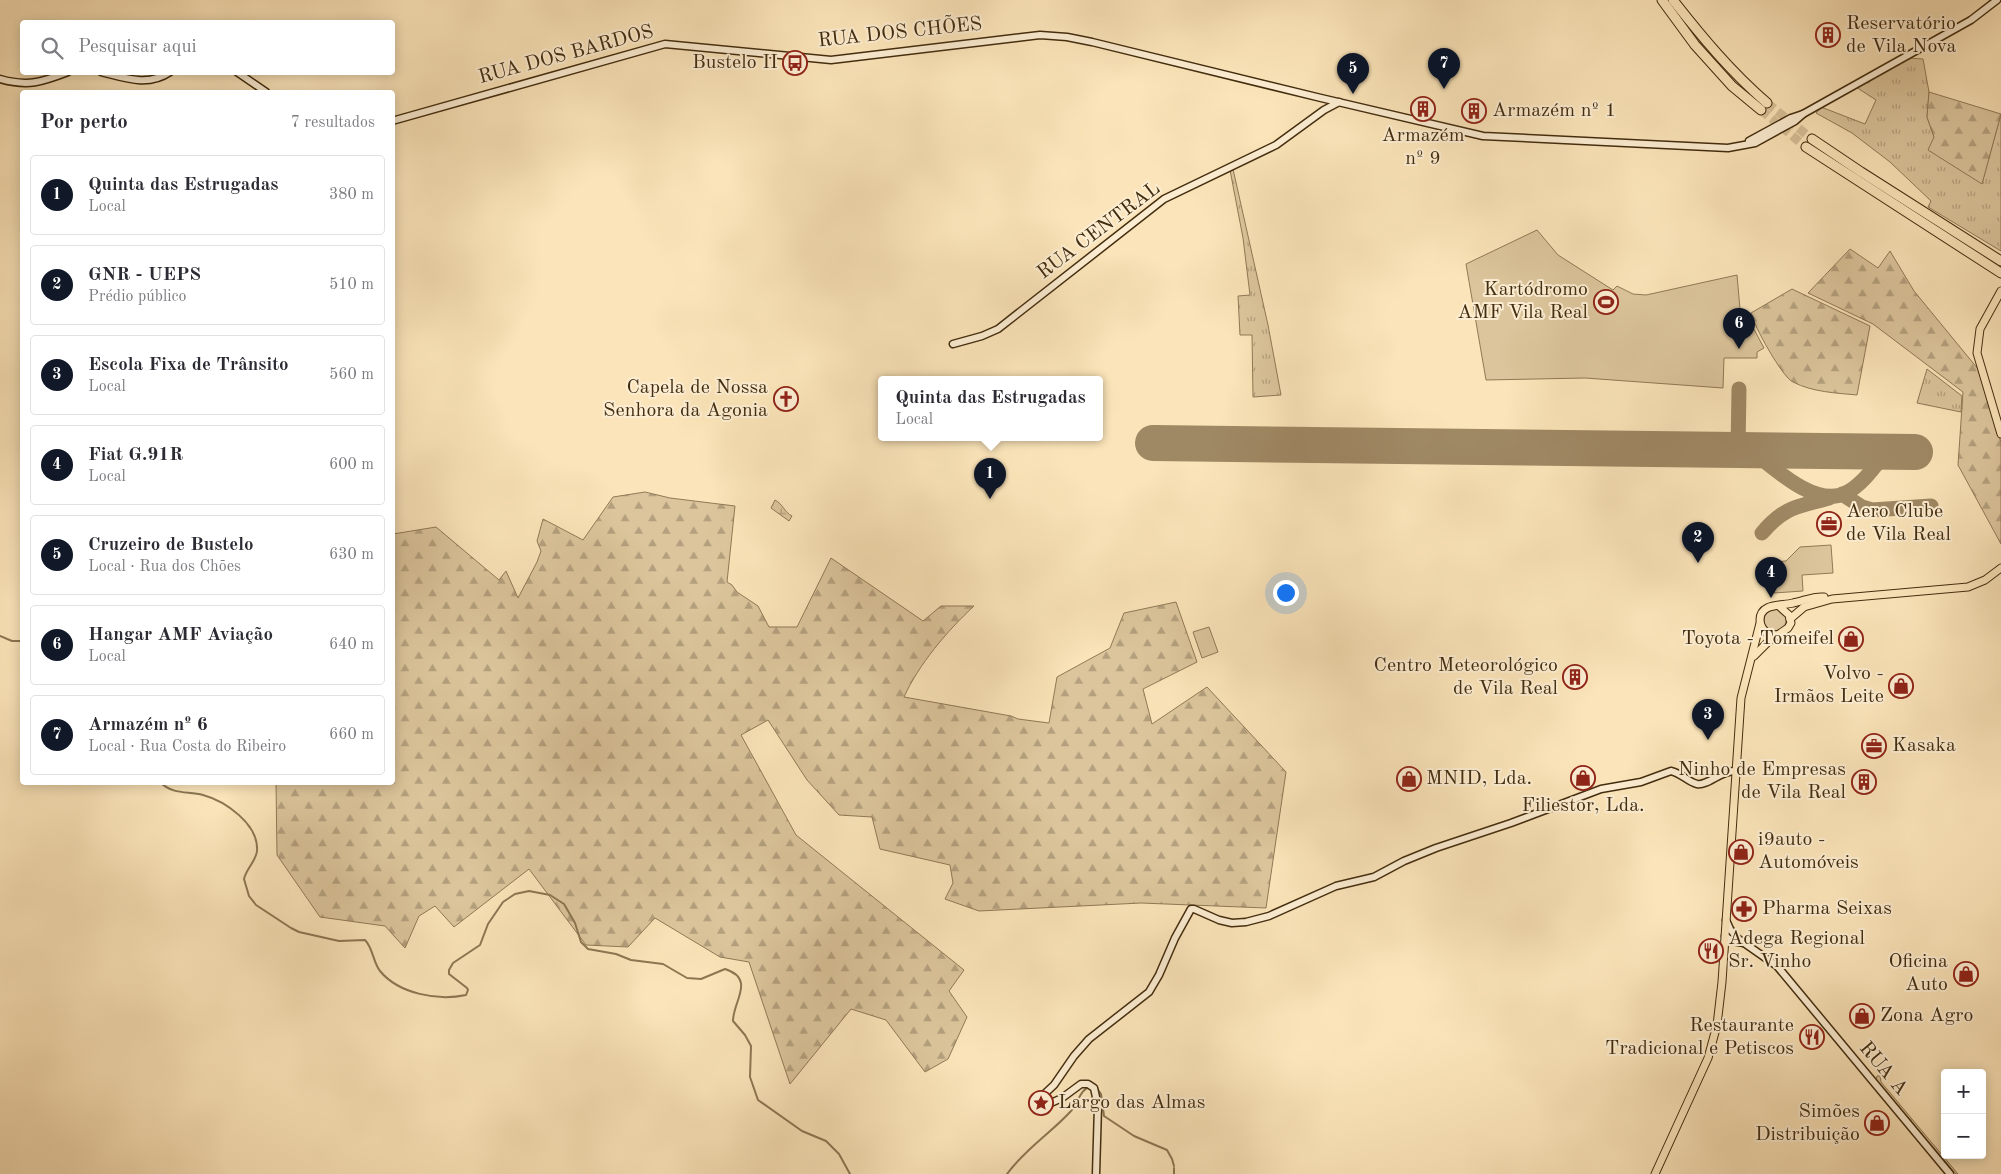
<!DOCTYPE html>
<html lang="pt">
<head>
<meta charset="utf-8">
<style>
  :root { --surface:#fff; --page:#f7f7f7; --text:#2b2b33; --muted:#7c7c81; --line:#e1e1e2; --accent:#111827 }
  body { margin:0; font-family:"Old Standard TT",serif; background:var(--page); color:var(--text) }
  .controls { position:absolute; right:15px; bottom:15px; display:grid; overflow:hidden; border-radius:5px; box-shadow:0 2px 12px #0003 }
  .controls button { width:45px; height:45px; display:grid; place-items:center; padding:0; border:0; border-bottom:1px solid var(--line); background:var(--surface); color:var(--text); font:25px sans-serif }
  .you { position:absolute; left:1285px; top:592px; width:18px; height:18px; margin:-12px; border:4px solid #fff; border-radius:50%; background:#1a73e8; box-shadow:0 0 0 8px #1a73e833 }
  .badge { display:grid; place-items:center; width:32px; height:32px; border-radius:50%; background:var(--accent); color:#fff; font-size:16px; font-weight:700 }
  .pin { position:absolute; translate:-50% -41px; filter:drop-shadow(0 1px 2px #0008) }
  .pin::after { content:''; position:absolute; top:26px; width:18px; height:15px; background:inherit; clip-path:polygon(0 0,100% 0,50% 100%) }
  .popup { position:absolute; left:878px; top:376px; width:225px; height:65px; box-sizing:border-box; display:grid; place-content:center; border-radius:5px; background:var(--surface); filter:drop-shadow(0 1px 4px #0005); font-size:16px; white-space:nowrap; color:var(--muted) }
  .popup b { font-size:19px; color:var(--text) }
  .popup::after { content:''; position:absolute; left:50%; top:100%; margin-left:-10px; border:10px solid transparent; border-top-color:var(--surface) }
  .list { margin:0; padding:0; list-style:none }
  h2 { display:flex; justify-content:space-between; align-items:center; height:65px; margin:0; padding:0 20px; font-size:21px }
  h2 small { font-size:16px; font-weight:400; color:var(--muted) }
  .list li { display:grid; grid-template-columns:32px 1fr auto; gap:15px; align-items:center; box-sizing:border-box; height:80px; margin:0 10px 10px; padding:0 10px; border:1px solid var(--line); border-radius:5px }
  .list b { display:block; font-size:19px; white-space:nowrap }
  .list p { margin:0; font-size:16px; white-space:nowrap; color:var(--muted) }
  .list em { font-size:16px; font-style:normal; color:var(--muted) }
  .icon { flex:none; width:28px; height:28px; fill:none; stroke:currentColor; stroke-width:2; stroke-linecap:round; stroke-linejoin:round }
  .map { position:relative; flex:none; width:2001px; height:1174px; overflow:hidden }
  .search { position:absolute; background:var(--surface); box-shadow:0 2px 12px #0003; left:20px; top:20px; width:375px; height:55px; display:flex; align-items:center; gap:12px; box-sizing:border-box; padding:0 18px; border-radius:5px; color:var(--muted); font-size:19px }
  .panel { position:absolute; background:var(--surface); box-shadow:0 2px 12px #0003; left:20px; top:90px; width:375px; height:695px; border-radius:5px }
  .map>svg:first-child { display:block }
</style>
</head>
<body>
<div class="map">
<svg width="2001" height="1174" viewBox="0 0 2001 1174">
  <defs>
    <pattern id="grass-tufts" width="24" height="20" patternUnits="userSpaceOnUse" patternTransform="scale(1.25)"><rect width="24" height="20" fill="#dcc59c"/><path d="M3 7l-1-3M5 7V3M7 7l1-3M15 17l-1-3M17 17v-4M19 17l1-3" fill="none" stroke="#b4a07e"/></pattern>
    <pattern id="forest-firs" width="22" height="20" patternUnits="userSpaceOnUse" patternTransform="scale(1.25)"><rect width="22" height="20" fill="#dcc59c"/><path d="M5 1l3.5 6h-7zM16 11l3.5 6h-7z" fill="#b4a07e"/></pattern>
    <pattern id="wetland-marsh" width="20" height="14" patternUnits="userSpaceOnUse" patternTransform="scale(1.25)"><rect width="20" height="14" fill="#dcc59c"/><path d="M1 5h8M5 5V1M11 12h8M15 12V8" fill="none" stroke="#b4a07e"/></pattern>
  </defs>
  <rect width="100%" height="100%" fill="#fbe4b9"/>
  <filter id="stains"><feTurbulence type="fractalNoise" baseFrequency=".004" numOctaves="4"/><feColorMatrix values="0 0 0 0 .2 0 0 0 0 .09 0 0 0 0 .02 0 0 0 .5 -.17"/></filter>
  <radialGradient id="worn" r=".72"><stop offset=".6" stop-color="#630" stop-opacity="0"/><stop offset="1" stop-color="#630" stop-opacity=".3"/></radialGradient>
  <!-- grass -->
  <g fill="url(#grass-tufts)" stroke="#907956">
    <path d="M 1909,58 L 1923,59 L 1929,92 L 1927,117 L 1934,137 L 1982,183 L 2001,114 L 2001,251 L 1928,207 L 1931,201 L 1890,162 L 1852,133 L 1816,113 L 1821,107 L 1865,124 L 1876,100 L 1856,87 Z"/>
    <path d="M 1233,169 L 1268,325 L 1281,395 L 1253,397 L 1252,335 L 1240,335 L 1238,296 L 1250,295 L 1243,238 L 1230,170 Z"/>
    <path d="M 1927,369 L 1962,396 L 1961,412 L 1917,403 Z"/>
    <path d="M 1877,1076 L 1880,1076 L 1881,1082 L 1958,1174 L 1956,1174 L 1876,1080 Z"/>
  </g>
  <!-- forest -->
  <g fill="url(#forest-firs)" stroke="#907956">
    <path d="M 1929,92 L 2001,114 L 1982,184 L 1928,150 L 1934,137 L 1927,117 Z"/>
    <path d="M 1850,249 L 1878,268 L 1890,251 L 1914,291 L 1978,369 L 2001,442 L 2001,544 L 1958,465 L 1963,392 L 1873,324 L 1808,293 Z"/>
    <path d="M 1792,289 L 1870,326 L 1857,395 C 1836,393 1812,392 1793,382 C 1782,377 1754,326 1751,313 Z"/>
    <path d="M 645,492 L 670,498 L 735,506 L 727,582 L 732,585 L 737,592 L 758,606 L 769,627 L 797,627 L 831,558 L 923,621 L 941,606 L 974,606 C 947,631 919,664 904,697 L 1011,716 L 1018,719 L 1049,723 L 1057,677 L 1110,648 L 1124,613 L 1176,602 L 1197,662 L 1143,689 L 1152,724 L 1207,687 L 1286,772 L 1266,908 L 1141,903 L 979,911 L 945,899 L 953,883 L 950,865 L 880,849 L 872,817 L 839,815 L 807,780 L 768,720 L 741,735 L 796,835 L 964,970 L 949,991 L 967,1017 L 948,1059 L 925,1072 L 886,1020 L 851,1009 L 790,1084 L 749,962 L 720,957 L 655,918 L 628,947 L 586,945 L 529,869 L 454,927 L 435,906 L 419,916 L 405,948 L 385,926 L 320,917 L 277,855 L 276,783 L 274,783 L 392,782 L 393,534 L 436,527 L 499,580 L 506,571 L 518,598 L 537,562 L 541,551 L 537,541 L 543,519 L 583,540 L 613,497 Z"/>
  </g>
  <!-- wetland -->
  <path fill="url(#wetland-marsh)" stroke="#907956" d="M 775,500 C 783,504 784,512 792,516 L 789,521 L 771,508 Z"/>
  <!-- garden -->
  <g fill="#dcc59c" stroke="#907956">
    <path d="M 1537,230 L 1558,255 L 1613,290 L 1617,286 L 1633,294 L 1646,295 L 1737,275 L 1740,309 L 1749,320 L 1764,348 L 1757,352 L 1757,358 L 1724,358 L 1723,388 L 1585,378 L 1486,380 L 1466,264 Z"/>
    <path d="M 1831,545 L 1833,573 L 1802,575 L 1803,591 L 1774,593 L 1772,562 L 1786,561 L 1800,547 Z"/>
    <circle cx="1775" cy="620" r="11"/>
    <path d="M 1209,627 L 1218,652 L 1202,658 L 1193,632 Z"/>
  </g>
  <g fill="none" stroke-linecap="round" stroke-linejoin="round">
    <!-- stream -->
    <g stroke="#8c7652" stroke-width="2">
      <path d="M 0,636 L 12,641 L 22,641"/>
      <path d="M 160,782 C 173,795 187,791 203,795 C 225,801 259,824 257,851 C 256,861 246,869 244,879 L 249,896 L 256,905 L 291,928 L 299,932 L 339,941 L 365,940 C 373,948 373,962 380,971 C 399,994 438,1001 466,995 L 468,990 L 467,988 L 449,974 L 449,970 L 453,963 L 480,945 L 488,924 L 503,902 L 515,894 L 529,891 L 550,895 L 564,904 L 575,923 L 581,942 L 588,949 L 616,954 L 631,960 L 663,964 L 687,978 L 701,979 L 725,969 C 756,979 733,1001 733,1021 L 745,1035 L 751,1046 L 750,1077 L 758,1100 L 802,1131 L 826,1141 L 839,1154 L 850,1174"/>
      <path d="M 1096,1087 L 1101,1094 L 1104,1116 L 1134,1136 L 1167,1150 L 1172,1159 L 1174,1166"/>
      <path d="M 1174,1168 L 1174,1174"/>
      <path d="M 1007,1174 C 1025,1149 1051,1133 1071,1111 C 1078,1104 1080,1089 1090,1087"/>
    </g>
    <!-- taxiway -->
    <g stroke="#9f8864" stroke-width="15">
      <path d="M 1738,450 L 1739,389"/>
      <path d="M 1751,450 C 1774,468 1815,508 1846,493 C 1863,484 1875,466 1887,451"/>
      <path d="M 1842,494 L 1862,507 L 1872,510 L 1931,506"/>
      <path d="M 1762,533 C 1785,506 1797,507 1829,498"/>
    </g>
    <!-- runway -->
    <path stroke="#9f8864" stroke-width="36" d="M 1153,443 L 1915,452"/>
    <!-- highway-tunnel -->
    <g stroke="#d6bf97" stroke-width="9" stroke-dasharray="9 4.5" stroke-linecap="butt">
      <path d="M 1767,103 L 1812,139"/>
      <path d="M 1761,110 L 1806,147"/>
    </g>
    <defs>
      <g id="secondary">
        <path d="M 101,72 C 125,78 148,87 170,72"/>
        <path d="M 237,72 L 266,92"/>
        <path d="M 0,79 C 28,87 42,82 68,72"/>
        <path d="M 392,121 L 665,44 L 831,60 L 1040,35 L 1067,37 L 1092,42 L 1321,98 L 1483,136 L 1728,148 L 1755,143 L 1795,121 L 1803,114"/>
        <path d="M 1749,141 L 1791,118 L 1803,114 L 1971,20 L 1997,0"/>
        <path d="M 953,344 L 982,336 L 998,329 L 1164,199 L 1276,145 L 1324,110 L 1339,102"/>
        <path d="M 1726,920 L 1730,929 L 1737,938 L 1777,966 L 1950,1174"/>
        <path d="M 1725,936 L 1732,941 L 1744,943"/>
        <path d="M 1096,1174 L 1098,1106 L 1094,1088 L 1088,1084 L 1081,1084 L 1062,1098 L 1042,1107 L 1039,1106 L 1038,1100 L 1054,1085 L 1074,1056 L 1089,1039 L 1149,992 L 1159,975 L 1175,938 L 1191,909 L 1194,909 L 1219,920 L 1232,923 L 1246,922 L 1269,916 L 1336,886 L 1374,877 L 1404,861 L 1436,848 L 1511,823 L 1601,789 L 1641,782 L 1671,771 C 1681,773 1688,782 1697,784 C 1708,786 1721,770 1736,771"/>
      </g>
      <g id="primary">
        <path d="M 2001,291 L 1980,329 L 1977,353 L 2001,434"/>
        <path d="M 1790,619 L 1804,607 L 1832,599 L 1968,587 L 1985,580 L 2001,568"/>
        <path d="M 1777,635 L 1768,634 C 1763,630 1760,626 1760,620 C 1760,603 1781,606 1793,603 C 1804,601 1813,596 1824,597"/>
        <path d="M 1754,656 L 1769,641 L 1788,628 L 1791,623 L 1789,615 L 1779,606"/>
        <path d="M 1655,1174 L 1708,1058 L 1717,1025 L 1722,982 L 1741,698 L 1760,623"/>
      </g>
      <g id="highway">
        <path d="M 1662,0 L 1695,45 L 1732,86 L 1761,110"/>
        <path d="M 1673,0 C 1702,37 1731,72 1767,103"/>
        <path d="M 1812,139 L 1861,172 L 2001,261"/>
        <path d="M 1806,147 L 2001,273"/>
      </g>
    </defs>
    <!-- secondary casing -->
    <use href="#secondary" stroke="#432d0f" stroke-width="9"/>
    <!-- primary casing -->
    <use href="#primary" stroke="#432d0f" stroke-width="9"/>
    <!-- highway casing -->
    <use href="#highway" stroke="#432d0f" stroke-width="11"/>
    <!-- secondary -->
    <use href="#secondary" stroke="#fcedd2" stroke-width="6"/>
    <!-- primary -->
    <use href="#primary" stroke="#fbe4b9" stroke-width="7"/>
    <!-- highway -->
    <use href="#highway" stroke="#fbe4b9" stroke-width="9"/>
  </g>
  <!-- icons -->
  <defs>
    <symbol id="building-ring" viewBox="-11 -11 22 22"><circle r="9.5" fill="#fcedd2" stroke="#8f2418" stroke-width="1.5"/><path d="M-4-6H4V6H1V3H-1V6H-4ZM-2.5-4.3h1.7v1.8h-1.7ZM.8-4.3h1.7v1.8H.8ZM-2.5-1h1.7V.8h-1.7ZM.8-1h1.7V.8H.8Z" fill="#8f2418"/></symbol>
    <symbol id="bus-ring" viewBox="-11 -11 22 22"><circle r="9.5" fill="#fcedd2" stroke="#8f2418" stroke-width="1.5"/><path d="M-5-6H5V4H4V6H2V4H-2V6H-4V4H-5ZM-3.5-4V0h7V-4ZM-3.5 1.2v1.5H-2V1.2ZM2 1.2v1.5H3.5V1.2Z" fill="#8f2418"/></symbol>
    <symbol id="stadium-ring" viewBox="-11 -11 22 22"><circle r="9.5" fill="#fcedd2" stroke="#8f2418" stroke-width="1.5"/><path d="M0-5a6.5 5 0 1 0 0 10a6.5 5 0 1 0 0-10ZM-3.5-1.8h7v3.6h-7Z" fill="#8f2418"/></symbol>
    <symbol id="church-ring" viewBox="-11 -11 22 22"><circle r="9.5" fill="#fcedd2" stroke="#8f2418" stroke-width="1.5"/><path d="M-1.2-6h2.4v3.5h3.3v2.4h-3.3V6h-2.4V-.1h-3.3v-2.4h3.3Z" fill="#8f2418"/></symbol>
    <symbol id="office-ring" viewBox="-11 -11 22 22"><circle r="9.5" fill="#fcedd2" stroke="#8f2418" stroke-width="1.5"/><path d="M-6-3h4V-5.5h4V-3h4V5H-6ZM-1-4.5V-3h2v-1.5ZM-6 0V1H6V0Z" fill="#8f2418"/></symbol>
    <symbol id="shop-ring" viewBox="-11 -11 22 22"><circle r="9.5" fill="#fcedd2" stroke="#8f2418" stroke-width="1.5"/><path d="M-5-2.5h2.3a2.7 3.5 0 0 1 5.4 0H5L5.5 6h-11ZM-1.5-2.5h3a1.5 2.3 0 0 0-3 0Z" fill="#8f2418"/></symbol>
    <symbol id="pharmacy-ring" viewBox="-11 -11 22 22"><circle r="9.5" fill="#fcedd2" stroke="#8f2418" stroke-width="1.5"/><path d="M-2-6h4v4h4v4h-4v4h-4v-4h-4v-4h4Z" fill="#8f2418"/></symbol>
    <symbol id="restaurant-ring" viewBox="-11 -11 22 22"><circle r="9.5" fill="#fcedd2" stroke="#8f2418" stroke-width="1.5"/><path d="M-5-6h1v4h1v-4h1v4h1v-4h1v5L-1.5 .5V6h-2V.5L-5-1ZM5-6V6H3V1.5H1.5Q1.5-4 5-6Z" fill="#8f2418"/></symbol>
    <symbol id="sight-ring" viewBox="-11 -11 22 22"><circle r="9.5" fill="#fcedd2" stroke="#8f2418" stroke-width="1.5"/><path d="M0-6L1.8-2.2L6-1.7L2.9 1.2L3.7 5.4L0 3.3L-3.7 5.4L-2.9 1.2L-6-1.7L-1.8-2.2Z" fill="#8f2418"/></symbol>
  </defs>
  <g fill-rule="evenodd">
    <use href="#building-ring" x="1814" y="21" width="28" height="28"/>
    <use href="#bus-ring" x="781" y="49" width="28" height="28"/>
    <use href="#building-ring" x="1409" y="95" width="28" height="28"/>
    <use href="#building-ring" x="1460" y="97" width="28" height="28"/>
    <use href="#stadium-ring" x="1592" y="288" width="28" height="28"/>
    <use href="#church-ring" x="772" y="385" width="28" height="28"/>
    <use href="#office-ring" x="1815" y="510" width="28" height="28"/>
    <use href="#shop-ring" x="1837" y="625" width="28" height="28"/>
    <use href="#building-ring" x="1561" y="663" width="28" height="28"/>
    <use href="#shop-ring" x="1887" y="672" width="28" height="28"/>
    <use href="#office-ring" x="1860" y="732" width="28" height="28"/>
    <use href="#shop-ring" x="1569" y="764" width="28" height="28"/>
    <use href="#shop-ring" x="1395" y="765" width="28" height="28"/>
    <use href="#building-ring" x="1850" y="768" width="28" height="28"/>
    <use href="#shop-ring" x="1727" y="838" width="28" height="28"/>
    <use href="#pharmacy-ring" x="1730" y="895" width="28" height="28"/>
    <use href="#restaurant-ring" x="1697" y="937" width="28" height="28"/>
    <use href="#shop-ring" x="1952" y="960" width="28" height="28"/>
    <use href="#shop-ring" x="1848" y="1002" width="28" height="28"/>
    <use href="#restaurant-ring" x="1798" y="1023" width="28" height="28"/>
    <use href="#sight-ring" x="1027" y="1089" width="28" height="28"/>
    <use href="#shop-ring" x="1863" y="1109" width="28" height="28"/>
  </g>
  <g text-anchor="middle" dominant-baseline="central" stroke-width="4" stroke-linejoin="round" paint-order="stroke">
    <!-- poi labels -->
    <g font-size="20" fill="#432d0f" stroke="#fcedd2" text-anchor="start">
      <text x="1846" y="24">Reservatório<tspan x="1846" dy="23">de Vila Nova</tspan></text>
      <text x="778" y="63" text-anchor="end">Bustelo II</text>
      <text x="1492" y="111">Armazém nº 1</text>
      <text x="1423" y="136" text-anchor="middle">Armazém<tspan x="1423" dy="23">nº 9</tspan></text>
      <text x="1588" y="290" text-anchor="end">Kartódromo<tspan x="1588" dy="23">AMF Vila Real</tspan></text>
      <text x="768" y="388" text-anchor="end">Capela de Nossa<tspan x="768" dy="23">Senhora da Agonia</tspan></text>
      <text x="1846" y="512">Aero Clube<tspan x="1846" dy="23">de Vila Real</tspan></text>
      <text x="1834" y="639" text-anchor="end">Toyota - Tomeifel</text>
      <text x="1558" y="666" text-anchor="end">Centro Meteorológico<tspan x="1558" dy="23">de Vila Real</tspan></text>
      <text x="1884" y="674" text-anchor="end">Volvo -<tspan x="1884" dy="23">Irmãos Leite</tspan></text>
      <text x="1892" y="746">Kasaka</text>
      <text x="1846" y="770" text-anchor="end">Ninho de Empresas<tspan x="1846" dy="23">de Vila Real</tspan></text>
      <text x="1426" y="779">MNID, Lda.</text>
      <text x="1583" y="806" text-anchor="middle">Filiestor, Lda.</text>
      <text x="1758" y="840">i9auto -<tspan x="1758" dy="23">Automóveis</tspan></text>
      <text x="1762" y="909">Pharma Seixas</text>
      <text x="1728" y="939">Adega Regional<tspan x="1728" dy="23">Sr. Vinho</tspan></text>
      <text x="1948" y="962" text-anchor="end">Oficina<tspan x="1948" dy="23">Auto</tspan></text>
      <text x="1880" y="1016">Zona Agro</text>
      <text x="1794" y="1026" text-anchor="end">Restaurante<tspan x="1794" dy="23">Tradicional e Petiscos</tspan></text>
      <text x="1058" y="1103">Largo das Almas</text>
      <text x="1860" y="1112" text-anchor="end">Simões<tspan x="1860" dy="23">Distribuição</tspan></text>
    </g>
    <!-- street labels -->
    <g font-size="20" fill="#432d0f" stroke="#fcedd2">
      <text transform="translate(900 33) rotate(-6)">RUA DOS CHÕES</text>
      <text transform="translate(566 55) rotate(-15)">RUA DOS BARDOS</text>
      <text transform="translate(1099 231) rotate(-37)">RUA CENTRAL</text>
      <text transform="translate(1883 1069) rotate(50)">RUA A</text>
    </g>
  </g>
  <rect width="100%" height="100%" filter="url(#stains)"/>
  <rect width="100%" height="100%" fill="url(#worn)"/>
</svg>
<div class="controls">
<button>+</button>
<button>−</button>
</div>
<div class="you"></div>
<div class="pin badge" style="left:990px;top:499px">1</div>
<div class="popup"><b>Quinta das Estrugadas</b>Local</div>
<div class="pin badge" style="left:1698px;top:563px">2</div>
<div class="pin badge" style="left:1708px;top:740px">3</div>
<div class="pin badge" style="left:1771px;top:598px">4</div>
<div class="pin badge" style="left:1353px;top:94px">5</div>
<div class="pin badge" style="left:1739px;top:349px">6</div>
<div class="pin badge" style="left:1444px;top:89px">7</div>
<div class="search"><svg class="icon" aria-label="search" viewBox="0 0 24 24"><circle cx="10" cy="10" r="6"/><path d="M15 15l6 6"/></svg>Pesquisar aqui</div>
<section class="panel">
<h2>Por perto<small>7 resultados</small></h2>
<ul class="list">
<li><span class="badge">1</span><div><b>Quinta das Estrugadas</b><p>Local</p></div><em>380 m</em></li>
<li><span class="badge">2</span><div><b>GNR - UEPS</b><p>Prédio público</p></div><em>510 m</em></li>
<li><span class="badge">3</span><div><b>Escola Fixa de Trânsito</b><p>Local</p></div><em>560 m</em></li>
<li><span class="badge">4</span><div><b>Fiat G.91R</b><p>Local</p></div><em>600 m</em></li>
<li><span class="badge">5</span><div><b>Cruzeiro de Bustelo</b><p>Local · Rua dos Chões</p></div><em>630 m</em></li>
<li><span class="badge">6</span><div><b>Hangar AMF Aviação</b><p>Local</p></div><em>640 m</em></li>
<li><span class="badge">7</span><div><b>Armazém nº 6</b><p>Local · Rua Costa do Ribeiro</p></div><em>660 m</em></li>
</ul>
</section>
</div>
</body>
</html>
